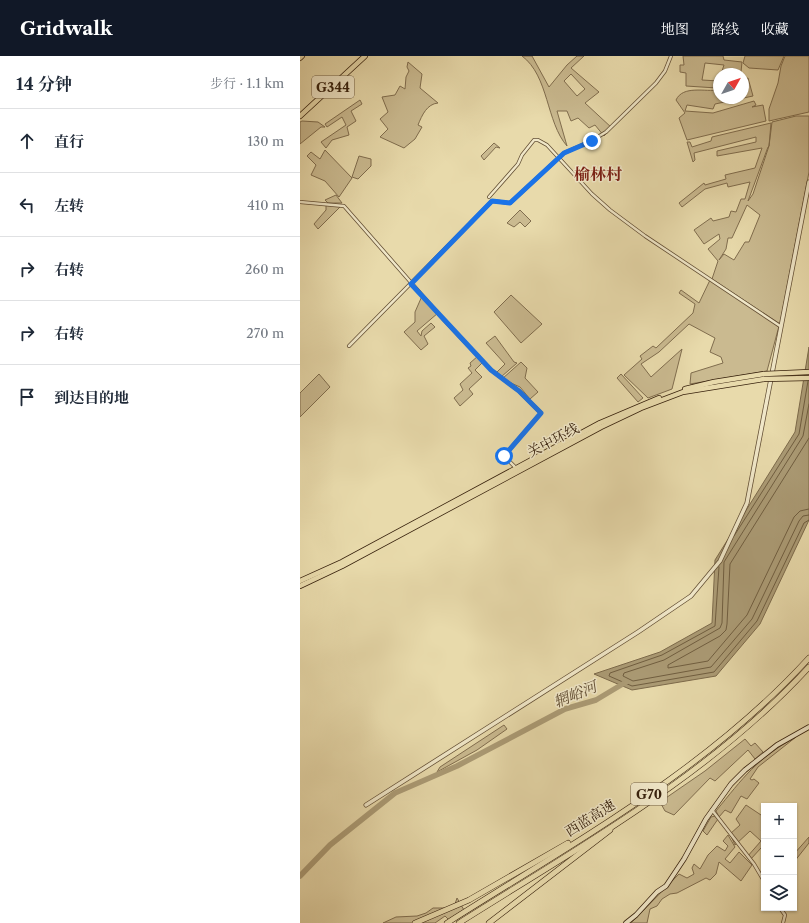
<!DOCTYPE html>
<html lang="zh">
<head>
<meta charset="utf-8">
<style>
  :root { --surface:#fff; --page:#f2f2f3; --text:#1f2937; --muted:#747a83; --line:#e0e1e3; --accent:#111827 }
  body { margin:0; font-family:"Libre Caslon Text","Noto Serif SC",serif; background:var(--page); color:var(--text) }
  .controls { position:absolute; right:12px; bottom:12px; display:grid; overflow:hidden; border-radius:0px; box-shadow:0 1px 3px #0004 }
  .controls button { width:36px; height:36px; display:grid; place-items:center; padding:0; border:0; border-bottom:1px solid var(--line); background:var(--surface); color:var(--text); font:20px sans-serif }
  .compass { position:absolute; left:413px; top:12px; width:36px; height:36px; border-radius:50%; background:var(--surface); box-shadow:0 1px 3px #0004; rotate:50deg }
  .stop { position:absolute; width:12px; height:12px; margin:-9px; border:3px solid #1a73e8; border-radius:50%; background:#fff }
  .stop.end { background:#1a73e8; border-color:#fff; box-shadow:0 1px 4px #0008 }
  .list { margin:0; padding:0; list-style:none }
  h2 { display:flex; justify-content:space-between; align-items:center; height:52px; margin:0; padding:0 16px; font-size:17px }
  h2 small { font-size:13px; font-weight:400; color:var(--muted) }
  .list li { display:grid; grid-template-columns:26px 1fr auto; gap:12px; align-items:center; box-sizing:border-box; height:64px; padding:0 16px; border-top:1px solid var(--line) }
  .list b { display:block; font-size:15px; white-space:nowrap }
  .list em { font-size:13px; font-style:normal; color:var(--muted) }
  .icon { flex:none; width:22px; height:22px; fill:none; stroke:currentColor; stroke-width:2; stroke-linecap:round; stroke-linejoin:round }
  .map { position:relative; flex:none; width:509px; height:867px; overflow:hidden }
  header { display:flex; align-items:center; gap:24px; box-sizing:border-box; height:56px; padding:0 20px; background:var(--accent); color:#fff }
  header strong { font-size:19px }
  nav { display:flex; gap:22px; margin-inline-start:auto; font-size:14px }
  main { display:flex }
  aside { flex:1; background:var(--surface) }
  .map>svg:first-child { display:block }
</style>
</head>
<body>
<header>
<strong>Gridwalk</strong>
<nav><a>地图</a><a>路线</a><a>收藏</a></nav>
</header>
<main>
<aside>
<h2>14 分钟<small>步行 · 1.1 km</small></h2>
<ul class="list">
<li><svg class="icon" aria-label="ahead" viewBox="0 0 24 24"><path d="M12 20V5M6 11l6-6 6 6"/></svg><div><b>直行</b></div><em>130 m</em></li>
<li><svg class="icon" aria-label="left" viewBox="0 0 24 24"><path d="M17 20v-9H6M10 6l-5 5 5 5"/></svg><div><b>左转</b></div><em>410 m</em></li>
<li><svg class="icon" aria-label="right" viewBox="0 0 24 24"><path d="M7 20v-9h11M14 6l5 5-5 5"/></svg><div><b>右转</b></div><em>260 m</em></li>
<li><svg class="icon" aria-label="right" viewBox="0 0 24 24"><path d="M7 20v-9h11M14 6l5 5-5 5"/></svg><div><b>右转</b></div><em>270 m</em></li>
<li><svg class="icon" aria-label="arrive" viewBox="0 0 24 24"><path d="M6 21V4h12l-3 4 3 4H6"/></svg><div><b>到达目的地</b></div></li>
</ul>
</aside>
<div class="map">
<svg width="509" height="867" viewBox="0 0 509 867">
  <rect width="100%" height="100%" fill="#e8daab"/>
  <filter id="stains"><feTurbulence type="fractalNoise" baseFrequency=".005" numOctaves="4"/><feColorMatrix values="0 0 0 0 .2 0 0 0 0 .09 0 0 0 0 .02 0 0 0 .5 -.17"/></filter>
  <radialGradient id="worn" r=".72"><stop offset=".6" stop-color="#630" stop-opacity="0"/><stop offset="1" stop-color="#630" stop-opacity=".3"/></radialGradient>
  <!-- green -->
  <g fill="#caba90" stroke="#806d4e" fill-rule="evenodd">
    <path d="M 222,0 L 232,0 L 249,31 L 267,9 L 277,0 L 284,0 L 271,12 L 299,36 L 285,47 L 312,72 L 304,80 L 295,69 L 289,72 L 278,62 L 271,65 L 267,55 L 257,55 L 267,90 C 246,66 249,20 222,0 ZM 271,18 L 285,33 L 277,40 L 264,25 Z"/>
    <path d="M 383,0 L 423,0 L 424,4 L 442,6 L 441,16 L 439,18 L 421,18 L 424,9 L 405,7 L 402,24 L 419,25 L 419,42 L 443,42 L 443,23 L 448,22 L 453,40 L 415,48 L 413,53 L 387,49 L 385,55 L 413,57 L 454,45 L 456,49 L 452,51 L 463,49 L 466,65 L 387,84 L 379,62 L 385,57 L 376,44 C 383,29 405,36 419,34 L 417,32 L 386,30 L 386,17 L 380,16 L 380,9 L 384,9 Z"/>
    <path d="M 445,0 L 484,0 L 478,14 L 449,12 L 443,7 Z"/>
    <path d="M 485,0 L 509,0 L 509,56 L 469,65 L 469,53 L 478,27 L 481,10 Z"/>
    <path d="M 108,6 L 122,18 L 120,32 L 138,47 C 127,48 122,59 118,69 L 122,71 L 115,83 L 104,92 L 80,81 L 88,73 L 80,63 L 88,56 L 82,41 L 95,39 L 100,30 L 105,33 L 106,21 L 109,15 L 107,11 Z"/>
    <path d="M 60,44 L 62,48 L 51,55 L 56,65 L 47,71 L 49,79 L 32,84 L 26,92 L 21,86 L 46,69 L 42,61 L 27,71 L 25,68 Z"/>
    <path d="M 496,60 L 509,60 L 509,116 L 480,268 L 412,223 L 418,205 L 408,193 L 420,183 L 419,178 L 404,188 L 394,174 L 411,162 L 413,165 L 429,161 L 431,155 L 436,156 L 441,143 L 445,143 L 450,126 L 428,131 L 427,127 L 405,133 L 382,151 L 379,147 L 404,127 L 405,129 L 426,123 L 425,119 L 455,112 L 462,92 L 417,100 L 417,95 L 456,86 L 456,81 L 394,97 L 395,104 L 393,106 L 387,86 L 390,86 L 392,91 L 411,85 L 412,81 L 471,67 L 469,90 L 472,66 ZM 469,90 L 453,138 L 448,145 L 468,91 ZM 447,149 L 460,159 L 449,186 L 445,186 L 434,204 L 424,198 L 419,204 L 426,193 L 428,182 L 432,182 Z"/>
    <path d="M 2,65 L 18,66 L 25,71 L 21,71 L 0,88 L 0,66 Z"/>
    <path d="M 194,87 L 200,92 L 196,91 L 184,104 L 181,100 Z"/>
    <path d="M 25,94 L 52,122 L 39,141 L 25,125 L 11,119 L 16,109 L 7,100 L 11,96 L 20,103 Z"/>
    <path d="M 59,100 L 71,103 L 71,110 L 58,123 L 52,121 Z"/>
    <path d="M 36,139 L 42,147 L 28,147 L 25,144 Z"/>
    <path d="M 26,148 L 42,149 L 18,173 L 14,168 L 26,154 Z"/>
    <path d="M 220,154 L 231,165 L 225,171 L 220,166 L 214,171 L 207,167 Z"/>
    <path d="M 410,224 L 479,270 L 467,315 L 390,328 L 391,317 L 423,307 L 421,301 L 410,296 L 415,282 L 389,268 L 359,296 L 341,308 L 351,321 L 382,293 L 372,333 L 348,342 L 324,319 L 342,303 L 340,300 L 353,290 L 356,292 L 393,257 L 395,248 L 379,237 L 381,234 L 399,247 Z"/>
    <path d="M 211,239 L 242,268 L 221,287 L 194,256 Z"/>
    <path d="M 122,240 L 138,257 L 117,275 L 121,280 L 122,275 L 131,267 L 135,271 L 124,280 L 128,288 L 121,294 L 104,276 L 115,266 L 115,256 Z"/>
    <path d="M 195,280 L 214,306 L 217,307 L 201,321 L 196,317 L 205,308 L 186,287 Z"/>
    <path d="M 178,300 L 183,306 L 175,314 L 182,321 L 169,333 L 173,338 L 160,350 L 154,342 L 163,334 L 160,328 L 172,317 L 168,312 L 171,310 L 170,307 Z"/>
    <path d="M 221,306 L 227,312 L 225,322 L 238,336 L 230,343 L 220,331 L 202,323 Z"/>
    <path d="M 19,318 L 30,331 L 0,361 L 0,337 Z"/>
    <path d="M 321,318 L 343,342 L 338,346 L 317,322 Z"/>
    <path d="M 204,669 L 207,673 L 177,694 L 137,716 L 140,711 Z"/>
    <path d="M 496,681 L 458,711 L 450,723 L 452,724 L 454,723 L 459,727 L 447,743 L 441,740 L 431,757 L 425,754 L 419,761 L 416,755 C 443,722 457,702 496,681 Z"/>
    <path d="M 445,683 L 451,690 L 455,687 L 463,696 L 455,703 L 448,694 L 415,725 L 410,722 L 374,759 L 365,755 L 360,746 L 405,715 Z"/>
    <path d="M 446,749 L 464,761 L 464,771 L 461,775 L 464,777 L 464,794 L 461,792 L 450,804 L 447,801 L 461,785 L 450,775 L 435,789 L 430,778 L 440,769 L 436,763 Z"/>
    <path d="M 415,760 L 418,763 L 407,779 L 403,775 L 411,761 Z"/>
    <path d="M 428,779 L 435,791 L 425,803 L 430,807 L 439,796 L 452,809 L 441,825 L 419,806 L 416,818 L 410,824 L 406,822 L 377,837 L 370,838 L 362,843 L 357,850 L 350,853 L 347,867 L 331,867 L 379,818 L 387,822 L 394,818 L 392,812 L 394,808 L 400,813 L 408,799 L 417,790 L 425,795 L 428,790 L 423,785 Z"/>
    <path d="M 509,781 L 509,787 L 494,806 L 494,798 Z"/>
    <path d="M 157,842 L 164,854 L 149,864 L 145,860 L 135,867 L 83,867 L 96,861 L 117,860 L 126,857 L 133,852 L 149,852 L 155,848 Z"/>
  </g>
  <!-- water -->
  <path fill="#ab9b75" stroke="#7c6a4b" d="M 509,291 L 509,464 L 460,568 L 416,620 L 332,634 L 294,618 L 360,596 L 412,567 L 415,504 L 495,376 Z"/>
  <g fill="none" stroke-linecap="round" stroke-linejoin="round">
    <!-- shore -->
    <g stroke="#705e40" stroke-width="1">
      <path d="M 509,348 L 503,380 L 424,506 L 422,567 L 420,572 L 364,604 L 324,617 L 323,620 L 333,625 L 411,611 L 452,563 L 499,465 L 503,460 L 509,459"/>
      <path d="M 509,382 L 430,508 L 427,568 L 426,574 L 420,580 L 368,609 L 368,612 L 408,605 L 447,559 L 494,461 L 500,455 L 509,453"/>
      <path d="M 434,480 L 499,378 L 508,325"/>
      <path d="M 419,511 L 415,570 L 362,599 L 310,617 L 309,620 L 332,630 L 414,616 L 457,565 L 504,467 L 509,464"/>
    </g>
    <!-- river -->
    <path stroke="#ab9b75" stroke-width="5.5" d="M 0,820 L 30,789 L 95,737 L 157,710 L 265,653 L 296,644 L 326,626"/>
    <defs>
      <g id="minor">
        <path d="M 189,141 L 218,108 L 222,99 L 234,84 L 238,84 L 247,89 L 292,138 L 310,154 L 345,180 L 480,270"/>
        <path d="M 0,146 L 44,150 L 143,263 L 191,314 L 219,335 L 241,357 L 204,400 L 216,412"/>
        <path d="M 49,290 L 192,145 L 210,147 L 264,97 L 291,85 L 306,76 L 356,27 L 365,15 L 371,0"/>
        <path d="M 412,754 L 454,808 L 464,825"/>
        <path d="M 480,852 L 485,859 L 483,867"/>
      </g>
      <path id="tertiary" d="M 66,749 L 338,576 L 391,540 L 420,505 L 447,447 L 509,126"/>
      <path id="secondary" d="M 326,867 L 336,859 L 357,836 L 366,830 L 384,803 L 406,763 L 431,728 L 445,714 L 477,689 L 509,671"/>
      <g id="primary">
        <path d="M 0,2 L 2,0"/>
        <path d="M 0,60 L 65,0"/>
      </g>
      <g id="trunk">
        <path d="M 385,333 L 414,326 L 464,318"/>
        <path d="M 0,525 L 42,506 L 300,367 L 359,342"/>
        <path d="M 0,530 L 42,510 L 301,371 L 341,352 L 383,336 L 464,323"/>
      </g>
      <g id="motorway">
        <path d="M 115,867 L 169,844 L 268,787"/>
        <path d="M 147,867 C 273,787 407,714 509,602"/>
        <path d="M 159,867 C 281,790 411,718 509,611"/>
        <path d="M 189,867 L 310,774"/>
      </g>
    </defs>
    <!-- minor casing -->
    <use href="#minor" stroke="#624e34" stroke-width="4"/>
    <!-- tertiary casing -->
    <use href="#tertiary" stroke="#624e34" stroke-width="5"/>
    <!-- secondary casing -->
    <use href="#secondary" stroke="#36200c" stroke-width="5.5"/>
    <!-- primary casing -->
    <use href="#primary" stroke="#36200c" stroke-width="6"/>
    <!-- trunk casing -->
    <use href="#trunk" stroke="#36200c" stroke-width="6"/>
    <!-- motorway casing -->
    <use href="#motorway" stroke="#36200c" stroke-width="6"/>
    <!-- minor -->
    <use href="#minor" stroke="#f0e7c8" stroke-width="2.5"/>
    <!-- tertiary -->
    <use href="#tertiary" stroke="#f0e7c8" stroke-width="3.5"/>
    <!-- secondary -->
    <use href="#secondary" stroke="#f0e7c8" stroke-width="4"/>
    <!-- primary -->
    <use href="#primary" stroke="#e8daab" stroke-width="4.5"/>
    <!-- trunk -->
    <use href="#trunk" stroke="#e8daab" stroke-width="4.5"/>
    <!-- motorway -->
    <use href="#motorway" stroke="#e8daab" stroke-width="5"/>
    <defs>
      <g id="trunk-bridge">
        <path d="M 464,318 L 509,316"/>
        <path d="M 464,323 L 509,322"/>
      </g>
    </defs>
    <!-- trunk-bridge casing -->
    <use href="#trunk-bridge" stroke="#36200c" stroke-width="6" stroke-linecap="butt"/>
    <!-- trunk-bridge -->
    <use href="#trunk-bridge" stroke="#e8daab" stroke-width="4.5"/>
  </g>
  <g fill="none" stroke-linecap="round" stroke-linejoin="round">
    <!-- route -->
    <path stroke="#1a73e8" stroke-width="5" d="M 204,400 L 241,357 L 219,335 L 191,314 L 111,228 L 192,145 L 210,147 L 264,97 L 292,85"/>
  </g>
  <g text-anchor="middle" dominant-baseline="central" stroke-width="3" stroke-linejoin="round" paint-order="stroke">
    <!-- shield labels -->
    <g fill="#f0e7c8" stroke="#6e5c44" stroke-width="1">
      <rect x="12" y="20" width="42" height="22" rx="3"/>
      <rect x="331" y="727" width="36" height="22" rx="3"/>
    </g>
    <g font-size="13" font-weight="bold" fill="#36200c">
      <text x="33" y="31">G344</text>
      <text x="349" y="738">G70</text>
    </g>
    <!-- street labels -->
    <g font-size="14" fill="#36200c" stroke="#f0e7c8">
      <text transform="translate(253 384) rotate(-28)">关中环线</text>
      <text transform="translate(290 762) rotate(-32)">西蓝高速</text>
    </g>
    <!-- water labels -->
    <g font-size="15" font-style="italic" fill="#5f4b31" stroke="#f0e7c8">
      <text transform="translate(275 638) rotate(-22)">辋峪河</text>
    </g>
    <!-- quarter labels -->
    <g font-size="16" font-weight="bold" fill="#7a1f14" stroke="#f0e7c8">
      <text x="298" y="118">榆林村</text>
    </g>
  </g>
  <rect width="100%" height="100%" filter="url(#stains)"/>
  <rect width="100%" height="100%" fill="url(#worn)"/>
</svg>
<div class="controls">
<button>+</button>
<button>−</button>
<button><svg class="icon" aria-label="layers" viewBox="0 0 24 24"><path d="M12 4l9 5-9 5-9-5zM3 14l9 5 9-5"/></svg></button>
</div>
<svg class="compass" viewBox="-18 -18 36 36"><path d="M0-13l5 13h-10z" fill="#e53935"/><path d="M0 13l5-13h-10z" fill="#747a83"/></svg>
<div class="stop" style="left:204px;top:400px"></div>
<div class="stop end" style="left:292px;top:85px"></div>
</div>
</main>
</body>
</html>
